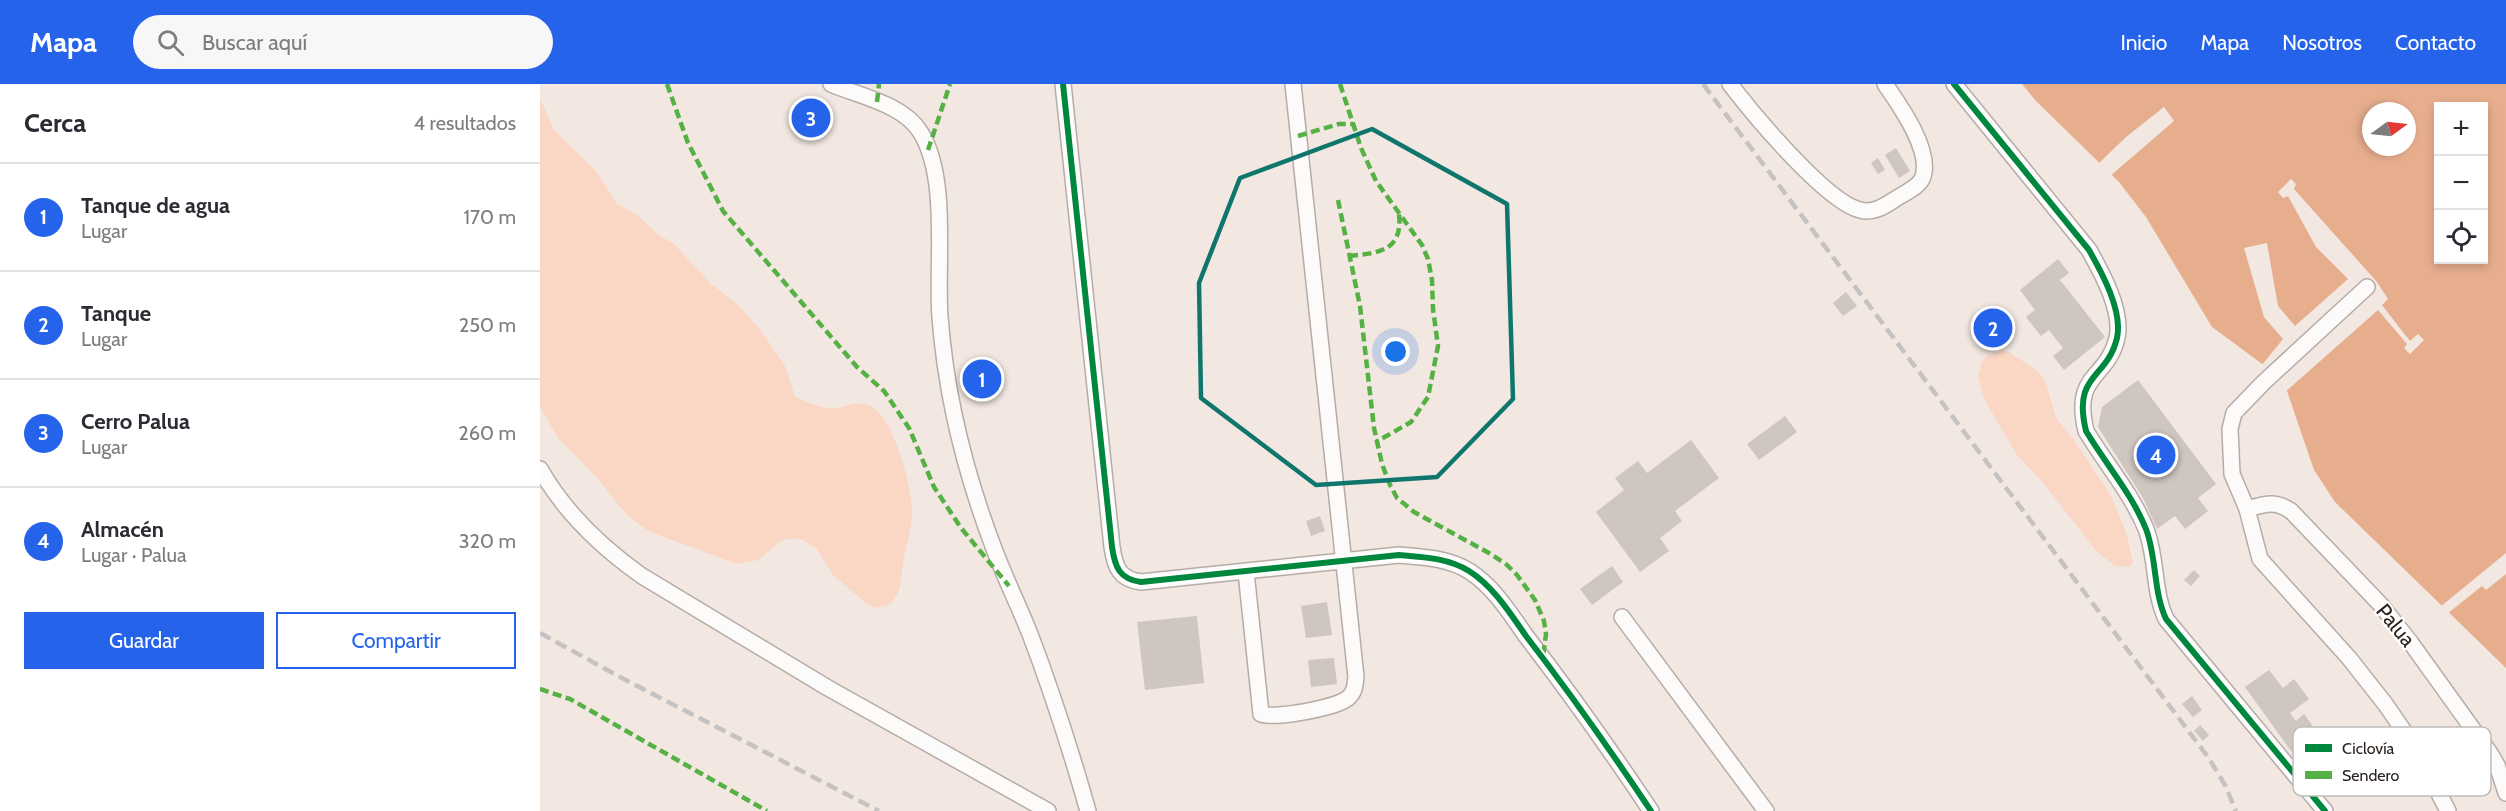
<!DOCTYPE html>
<html lang="es">
<head>
<meta charset="utf-8">
<style>
  :root { --surface:#fff; --page:#f7f7f7; --text:#2b2b33; --muted:#7c7c81; --line:#e1e1e2; --accent:#2563eb }
  body { margin:0; font-family:Cabin,sans-serif; background:var(--page); color:var(--text) }
  .controls { position:absolute; right:18px; top:18px; display:grid; overflow:hidden; border-radius:0px; box-shadow:0 3px 9px #0003 }
  .controls button { width:54px; height:54px; display:grid; place-items:center; padding:0; border:0; border-bottom:2px solid var(--line); background:var(--surface); color:var(--text); font:30px sans-serif }
  .compass { position:absolute; left:1822px; top:18px; width:54px; height:54px; border-radius:50%; background:var(--surface); box-shadow:0 3px 9px #0003; rotate:75deg }
  .you { position:absolute; left:856px; top:268px; width:21px; height:21px; margin:-15px; border:4px solid #fff; border-radius:50%; background:#1a73e8; box-shadow:0 0 0 9px #1a73e833 }
  .badge { display:grid; place-items:center; width:39px; height:39px; border-radius:50%; background:var(--accent); color:#fff; font-size:20px; font-weight:700 }
  .pin { position:absolute; translate:-50% -50%; border:3px solid #fff; box-shadow:0 2px 6px #0006 }
  .list { margin:0; padding:0; list-style:none }
  h2 { display:flex; justify-content:space-between; align-items:center; height:78px; margin:0; padding:0 24px; font-size:26px }
  h2 small { font-size:20px; font-weight:400; color:var(--muted) }
  .list li { display:grid; grid-template-columns:39px 1fr auto; gap:18px; align-items:center; box-sizing:border-box; height:108px; padding:0 24px; border-top:2px solid var(--line) }
  .list b { display:block; font-size:22px; white-space:nowrap }
  .list p { margin:0; font-size:20px; white-space:nowrap; color:var(--muted) }
  .list em { font-size:20px; font-style:normal; color:var(--muted) }
  .actions { display:flex; gap:12px; padding:18px 24px }
  .actions a { flex:1; padding:14px 0; border:2px solid var(--accent); border-radius:0px; text-align:center; font-size:21px; color:var(--accent) }
  .actions .main { background:var(--accent); color:#fff }
  .icon { flex:none; width:33px; height:33px; fill:none; stroke:currentColor; stroke-width:2; stroke-linecap:round; stroke-linejoin:round }
  .map { position:relative; flex:none; width:1966px; height:727px; overflow:hidden }
  header { display:flex; align-items:center; gap:36px; box-sizing:border-box; height:84px; padding:0 30px; background:var(--accent); color:#fff }
  header strong { font-size:28px }
  nav { display:flex; gap:33px; margin-inline-start:auto; font-size:21px }
  .search { width:420px; height:54px; background:var(--page); display:flex; align-items:center; gap:15px; box-sizing:border-box; padding:0 21px; border-radius:33px; color:var(--muted); font-size:22px }
  main { display:flex }
  aside { flex:1; background:var(--surface) }
  .map>svg:first-child { display:block }
</style>
</head>
<body>
<header>
<strong>Mapa</strong>
<div class="search"><svg class="icon" aria-label="search" viewBox="0 0 24 24"><circle cx="10" cy="10" r="6"/><path d="M15 15l6 6"/></svg>Buscar aquí</div>
<nav><a>Inicio</a><a>Mapa</a><a>Nosotros</a><a>Contacto</a></nav>
</header>
<main>
<aside>
<h2>Cerca<small>4 resultados</small></h2>
<ul class="list">
<li><span class="badge">1</span><div><b>Tanque de agua</b><p>Lugar</p></div><em>170 m</em></li>
<li><span class="badge">2</span><div><b>Tanque</b><p>Lugar</p></div><em>250 m</em></li>
<li><span class="badge">3</span><div><b>Cerro Palua</b><p>Lugar</p></div><em>260 m</em></li>
<li><span class="badge">4</span><div><b>Almacén</b><p>Lugar · Palua</p></div><em>320 m</em></li>
</ul>
<div class="actions"><a class="main">Guardar</a><a>Compartir</a></div>
</aside>
<div class="map">
<svg width="1966" height="727" viewBox="0 0 1966 727">
  <rect width="100%" height="100%" fill="#f2e7e1"/>
  <!-- green -->
  <g fill="#f9d7c4">
    <path d="M 0,14 L 13,45 L 56,87 L 77,120 L 97,131 L 120,152 L 133,159 L 171,200 L 197,220 L 219,244 L 245,282 L 255,313 C 268,319 281,325 295,324 C 307,323 318,316 331,322 C 353,332 374,407 372,431 C 371,448 365,464 363,480 C 360,498 363,509 348,521 L 334,524 L 327,520 L 293,491 L 277,465 L 263,456 L 256,454 L 243,456 L 218,476 L 197,480 L 108,447 L 86,430 L 58,395 L 18,354 L 0,323 Z"/>
    <path d="M 1461,266 L 1469,268 L 1498,287 L 1506,299 L 1516,334 L 1534,356 L 1571,412 L 1586,448 L 1593,478 L 1589,483 L 1575,482 L 1556,467 L 1505,401 L 1477,371 L 1444,315 L 1438,292 L 1442,278 L 1447,272 Z"/>
  </g>
  <!-- water -->
  <path fill="#e7ae8e" fill-rule="evenodd" d="M 1482,0 L 1966,0 L 1966,584 L 1795,418 L 1774,386 L 1747,307 L 1729,285 L 1672,243 L 1606,133 L 1579,98 L 1496,17 ZM 1898,22 L 1944,22 L 1944,176 L 1898,176 ZM 1831,27 L 1867,27 L 1867,63 L 1831,63 Z"/>
  <!-- pier -->
  <g fill="#f2e7e1">
    <path d="M 1624,23 L 1634,37 L 1569,93 L 1557,81 L 1586,53 Z"/>
    <path d="M 1751,95 L 1756,100 L 1754,105 L 1837,198 L 1848,215 L 1842,221 L 1855,238 L 1870,257 L 1878,250 L 1884,256 L 1870,270 L 1864,264 L 1867,260 L 1838,226 L 1744,309 L 1738,298 L 1721,282 L 1743,255 L 1724,233 L 1704,164 L 1727,159 L 1738,222 L 1755,242 L 1808,195 L 1776,163 L 1748,112 L 1743,114 L 1738,108 Z"/>
    <path d="M 1966,469 L 1966,490 L 1946,506 L 1942,502 L 1907,530 L 1900,523 Z"/>
  </g>
  <!-- building -->
  <g fill="#cfc5c1">
    <path d="M 1356,64 L 1370,87 L 1359,94 L 1345,71 Z"/>
    <path d="M 1338,74 L 1345,86 L 1338,90 L 1331,79 Z"/>
    <path d="M 1518,175 L 1529,189 L 1520,196 L 1565,253 L 1524,286 L 1513,272 L 1523,264 L 1509,246 L 1501,252 L 1486,233 L 1495,226 L 1480,206 Z"/>
    <path d="M 1306,208 L 1317,222 L 1303,232 L 1293,219 Z"/>
    <circle cx="1453" cy="244" r="12"/>
    <circle cx="442" cy="295" r="6"/>
    <path d="M 1598,296 L 1676,400 L 1658,414 L 1668,427 L 1645,445 L 1635,432 L 1617,445 L 1603,414 L 1558,343 L 1562,323 Z"/>
    <path d="M 1245,332 L 1257,348 L 1219,376 L 1207,360 Z"/>
    <path d="M 1151,356 L 1179,394 L 1135,427 L 1142,437 L 1120,454 L 1129,467 L 1100,488 L 1056,428 L 1084,406 L 1075,394 L 1098,377 L 1107,389 Z"/>
    <path d="M 780,432 L 785,447 L 771,452 L 766,437 Z"/>
    <path d="M 1072,482 L 1083,498 L 1052,521 L 1040,505 Z"/>
    <path d="M 1654,486 L 1660,492 L 1651,502 L 1644,496 Z"/>
    <path d="M 787,518 L 792,551 L 766,554 L 761,522 Z"/>
    <path d="M 657,532 L 664,599 L 605,606 L 597,538 Z"/>
    <path d="M 794,574 L 797,600 L 771,603 L 768,576 Z"/>
    <path d="M 1729,586 L 1743,604 L 1754,595 L 1769,615 L 1750,629 L 1756,637 L 1764,630 L 1788,663 L 1779,670 L 1789,683 L 1772,696 L 1705,603 Z"/>
    <path d="M 1652,612 L 1662,626 L 1653,633 L 1642,620 Z"/>
    <path d="M 1660,641 L 1669,651 L 1663,657 L 1654,647 Z"/>
  </g>
  <g fill="none" stroke-linecap="round" stroke-linejoin="round">
    <defs>
      <g id="street">
        <path d="M 291,0 C 319,12 364,20 381,49 C 409,95 396,180 400,233 C 406,312 425,388 453,462 C 464,492 478,520 490,550 C 512,608 531,667 548,727"/>
        <path d="M 523,0 L 572,463 C 575,483 579,495 601,498 L 859,471 C 883,473 908,474 929,487 C 953,502 970,529 986,552 C 1030,609 1071,667 1111,727"/>
        <path d="M 1190,0 C 1212,29 1286,118 1320,126 C 1334,130 1346,121 1357,114 C 1365,109 1378,103 1382,95 C 1394,69 1359,20 1345,0"/>
        <path d="M 1414,0 L 1549,166 C 1562,189 1583,227 1577,254 C 1567,296 1532,289 1546,347 C 1565,379 1592,410 1606,445 C 1617,474 1613,507 1626,535 L 1785,727"/>
        <path d="M 1827,203 L 1724,298 L 1694,329 L 1690,345 L 1692,390 L 1707,425 L 1720,475 L 1809,574 L 1846,621 L 1876,665 L 1908,727"/>
        <path d="M 0,385 C 25,429 61,463 102,492 L 288,604 L 508,727"/>
        <path d="M 1707,425 C 1725,420 1735,416 1751,427 L 1841,521 L 1871,559 L 1950,669 L 1957,681 L 1966,709"/>
        <path d="M 706,488 L 721,630 C 735,635 796,624 808,614 C 815,608 815,601 816,593 L 753,0"/>
        <path d="M 1082,533 L 1226,727"/>
      </g>
    </defs>
    <!-- street casing -->
    <use href="#street" stroke="#b5aca8" stroke-width="18"/>
    <!-- street -->
    <use href="#street" stroke="#fdfbfa" stroke-width="15"/>
    <!-- rail -->
    <g stroke="#c6c2c1" stroke-width="4.5" stroke-dasharray="12 6" stroke-linecap="butt">
      <path d="M 1163,0 L 1668,673 L 1685,701 L 1696,727"/>
      <path d="M 0,549 L 80,593 L 339,727"/>
    </g>
    <!-- quiet -->
    <g stroke="#56b145" stroke-width="4.5" stroke-dasharray="9 4.5" stroke-linecap="butt">
      <path d="M 127,0 L 148,59 L 183,127 L 317,283 L 344,307 L 369,344 L 394,403 L 421,444 L 469,502"/>
      <path d="M 800,0 L 821,64 L 836,97 L 882,161 L 888,175 L 892,196 L 893,225 L 898,262 L 888,313 L 871,338 L 836,358"/>
      <path d="M 337,18 L 339,0"/>
      <path d="M 758,52 L 799,40 L 813,40"/>
      <path d="M 388,66 L 410,0"/>
      <path d="M 798,116 L 820,222 L 834,344 L 842,380 L 850,401 L 857,414 L 874,428 L 949,469 L 967,481 L 977,491 L 995,516 L 1004,537 L 1006,550 L 1003,573"/>
      <path d="M 809,172 C 839,169 863,167 859,130"/>
      <path d="M 0,605 L 30,615 L 227,727"/>
    </g>
    <defs>
      <g id="cycleway">
        <path d="M 523,0 L 572,463 C 575,483 579,495 601,498 L 859,471 C 883,473 908,474 929,487 C 953,502 970,529 986,552 C 1030,609 1071,667 1111,727"/>
        <path d="M 1414,0 L 1549,166 C 1562,189 1583,227 1577,254 C 1567,296 1532,289 1546,347 C 1565,379 1592,410 1606,445 C 1617,474 1613,507 1626,535 L 1785,727"/>
      </g>
    </defs>
    <!-- cycleway casing -->
    <use href="#cycleway" stroke="#fff" stroke-width="10"/>
    <!-- cycleway -->
    <use href="#cycleway" stroke="#00873e" stroke-width="6"/>
  </g>
  <!-- marked area -->
  <path fill="none" stroke="#0f766e" stroke-width="4.5" stroke-linejoin="round" d="M 832,45 L 967,120 L 973,315 L 897,393 L 776,401 L 661,314 L 659,199 L 700,94 Z"/>
  <g text-anchor="middle" dominant-baseline="central" stroke-width="4.5" stroke-linejoin="round" paint-order="stroke">
    <!-- street labels -->
    <g font-size="21" fill="#2a221e" stroke="#fff">
      <text transform="translate(1856 541) rotate(51)">Palua</text>
    </g>
  </g>
  <!-- legend -->
  <rect x="1753" y="643" width="198" height="69" rx="9" fill="#fff" stroke="#bfbdbc" stroke-width="1.5"/>
  <rect x="1765" y="660" width="27" height="8" fill="#00873e"/>
  <rect x="1765" y="687" width="27" height="8" fill="#56b145"/>
  <g font-size="16" fill="#2a221e">
    <text x="1802" y="670">Ciclovía</text>
    <text x="1802" y="697">Sendero</text>
  </g>
</svg>
<div class="controls">
<button>+</button>
<button>−</button>
<button><svg class="icon" aria-label="locate" viewBox="0 0 24 24"><circle cx="12" cy="12" r="6"/><path d="M12 2v4M12 18v4M2 12h4M18 12h4"/></svg></button>
</div>
<svg class="compass" viewBox="-18 -18 36 36"><path d="M0-13l5 13h-10z" fill="#e53935"/><path d="M0 13l5-13h-10z" fill="#7c7c81"/></svg>
<div class="you"></div>
<div class="pin badge" style="left:442px;top:295px">1</div>
<div class="pin badge" style="left:1453px;top:244px">2</div>
<div class="pin badge" style="left:271px;top:34px">3</div>
<div class="pin badge" style="left:1616px;top:371px">4</div>
</div>
</main>
</body>
</html>
